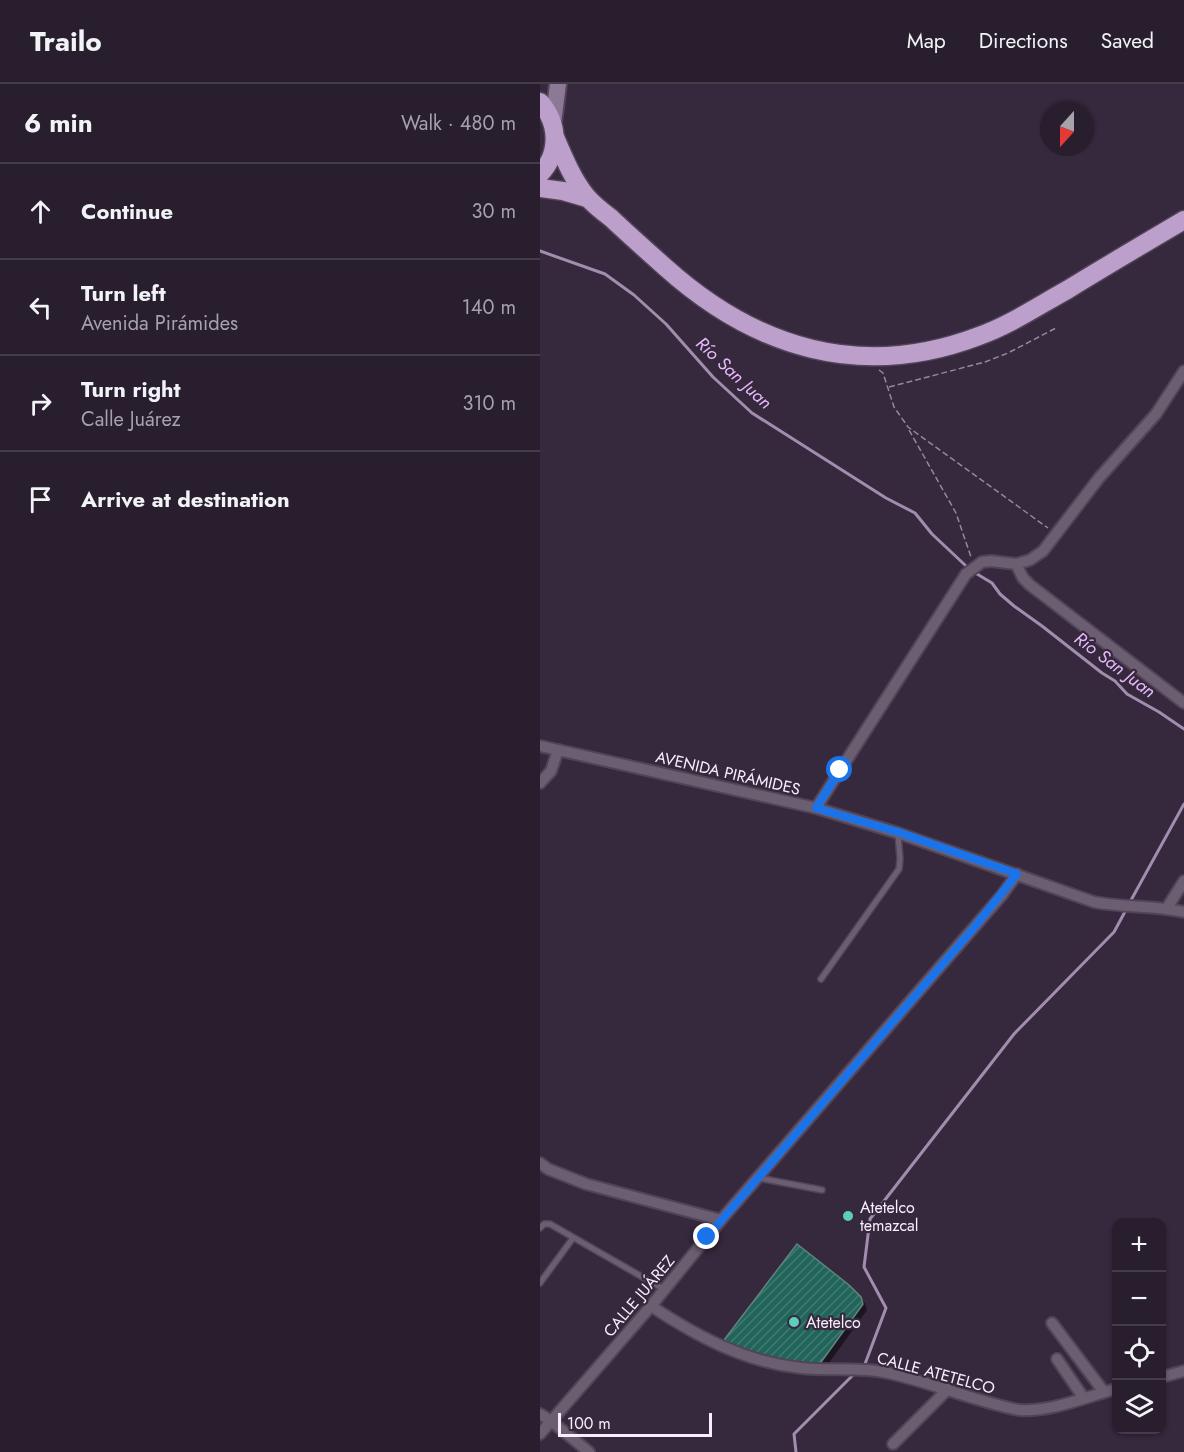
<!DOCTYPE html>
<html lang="en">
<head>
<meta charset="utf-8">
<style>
  :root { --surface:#281e2e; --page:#342b3a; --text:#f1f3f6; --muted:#a5a2aa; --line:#443c4a }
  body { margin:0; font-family:Jost,sans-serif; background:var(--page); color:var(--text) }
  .controls { position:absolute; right:18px; bottom:18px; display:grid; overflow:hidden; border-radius:12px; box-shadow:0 2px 4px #0004 }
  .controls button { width:54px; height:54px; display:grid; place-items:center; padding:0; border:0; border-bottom:2px solid var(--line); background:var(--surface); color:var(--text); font:30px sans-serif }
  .compass { position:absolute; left:500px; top:18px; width:54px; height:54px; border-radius:50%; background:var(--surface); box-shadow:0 2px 4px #0004; rotate:201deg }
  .scale { position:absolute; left:18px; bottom:15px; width:154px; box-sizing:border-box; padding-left:6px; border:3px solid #f7eefc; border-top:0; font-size:16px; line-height:21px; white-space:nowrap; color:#f7eefc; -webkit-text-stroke:4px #36283d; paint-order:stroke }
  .stop { position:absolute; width:18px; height:18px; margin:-14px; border:4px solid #1a73e8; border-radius:50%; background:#fff }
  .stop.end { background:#1a73e8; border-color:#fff; box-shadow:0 2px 6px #0008 }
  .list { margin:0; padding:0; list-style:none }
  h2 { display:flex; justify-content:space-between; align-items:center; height:78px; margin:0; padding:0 24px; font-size:26px }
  h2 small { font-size:20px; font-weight:400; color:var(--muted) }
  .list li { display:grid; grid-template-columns:39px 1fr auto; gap:18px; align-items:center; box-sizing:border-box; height:96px; padding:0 24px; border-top:2px solid var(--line) }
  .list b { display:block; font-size:22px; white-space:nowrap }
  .list p { margin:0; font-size:20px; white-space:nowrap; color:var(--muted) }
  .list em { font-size:20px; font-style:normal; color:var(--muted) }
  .icon { flex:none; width:33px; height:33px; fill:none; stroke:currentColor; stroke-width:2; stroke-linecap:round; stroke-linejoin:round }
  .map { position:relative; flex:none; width:644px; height:1368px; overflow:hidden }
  header { display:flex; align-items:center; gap:36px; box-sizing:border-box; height:84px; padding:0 30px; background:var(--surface); border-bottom:2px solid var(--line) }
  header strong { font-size:28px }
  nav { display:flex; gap:33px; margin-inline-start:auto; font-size:21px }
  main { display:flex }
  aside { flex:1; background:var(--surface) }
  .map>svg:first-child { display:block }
</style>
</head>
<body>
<header>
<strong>Trailo</strong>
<nav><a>Map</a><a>Directions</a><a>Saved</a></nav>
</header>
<main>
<aside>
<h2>6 min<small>Walk · 480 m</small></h2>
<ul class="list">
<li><svg class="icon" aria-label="ahead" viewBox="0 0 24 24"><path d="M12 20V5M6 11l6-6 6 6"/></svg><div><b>Continue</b></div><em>30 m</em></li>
<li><svg class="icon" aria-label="left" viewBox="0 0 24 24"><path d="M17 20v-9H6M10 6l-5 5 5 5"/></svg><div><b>Turn left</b><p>Avenida Pirámides</p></div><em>140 m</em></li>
<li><svg class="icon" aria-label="right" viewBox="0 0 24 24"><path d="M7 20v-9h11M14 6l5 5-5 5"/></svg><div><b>Turn right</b><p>Calle Juárez</p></div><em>310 m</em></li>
<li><svg class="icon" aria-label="arrive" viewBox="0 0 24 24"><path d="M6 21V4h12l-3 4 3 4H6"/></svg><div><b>Arrive at destination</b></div></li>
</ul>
</aside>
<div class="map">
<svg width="644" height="1368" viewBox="0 0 644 1368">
  <defs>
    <pattern id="building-hatch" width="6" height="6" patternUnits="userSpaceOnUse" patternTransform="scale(1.5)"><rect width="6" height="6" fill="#216459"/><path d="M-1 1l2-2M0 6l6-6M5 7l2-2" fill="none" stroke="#427a72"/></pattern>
  </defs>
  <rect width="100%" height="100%" fill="#36283d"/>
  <!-- shadow -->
  <path fill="#0007" d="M 308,1202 L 325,1219 L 327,1226 L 284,1286 L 218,1275 L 191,1260 L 186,1255 Z"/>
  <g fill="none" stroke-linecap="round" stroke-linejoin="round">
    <!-- stream -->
    <g stroke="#a38dae" stroke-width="3">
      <path d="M 0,167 L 65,190 L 94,211 L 126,240 L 173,293 L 212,329 L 346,414 L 375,429 L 392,450 L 425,481"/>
      <path d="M 437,490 L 452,499 L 460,510 L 474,522 L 502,542 L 562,589 L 575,597 L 587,610 L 619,628 L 644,645"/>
      <path d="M 590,818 L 644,720"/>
      <path d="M 321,1283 L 325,1280 L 346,1224 L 324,1183 L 330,1135 L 474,950 L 574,848 L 587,824"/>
      <path d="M 256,1368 L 254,1350 L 316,1288"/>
    </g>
  </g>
  <!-- building -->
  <path fill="url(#building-hatch)" stroke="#61857d" stroke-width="1.5" d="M 257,1160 L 309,1201 L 321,1213 L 323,1220 L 279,1281 L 249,1281 L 211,1270 L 184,1256 Z"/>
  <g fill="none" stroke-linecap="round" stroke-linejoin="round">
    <defs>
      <g id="lane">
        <path d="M 281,895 L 359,785 L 360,775 L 358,750"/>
        <path d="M 219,1094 L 282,1106"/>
        <path d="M 0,1144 L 4,1140 L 10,1140 L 125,1206"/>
        <path d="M 0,1199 L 33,1154"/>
      </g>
      <g id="street">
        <path d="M 476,480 L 483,494 L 490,501 L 644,619"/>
        <path d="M 0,662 L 276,724 L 358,749 L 554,818 C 584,824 614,821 644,828"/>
        <path d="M 0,699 L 11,687 L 18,666"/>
        <path d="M 276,724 L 426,490 L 442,478 L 451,477 L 476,480 L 490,476 L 503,467 L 559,394 L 616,330 L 644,287"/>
        <path d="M 627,824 L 644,797"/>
        <path d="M 0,1079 L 8,1085 L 46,1100 L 181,1136"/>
        <path d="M 111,1222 C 158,1253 205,1278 261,1284 C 288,1287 317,1283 343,1288 C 389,1297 433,1317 479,1326 C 512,1328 545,1313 576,1305"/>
        <path d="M 512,1239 L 564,1308"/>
        <path d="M 517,1275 L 543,1313"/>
        <path d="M 622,1293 L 644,1287"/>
        <path d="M 0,1330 L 11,1337 L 49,1368"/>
        <path d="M 0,1350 L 111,1222 L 181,1136 L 462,811 L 477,790"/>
        <path d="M 353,1360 L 408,1305"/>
      </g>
      <path id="secondary" d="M 13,39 L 18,0"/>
      <g id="highway">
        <path d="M 0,18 C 19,40 20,69 0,90"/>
        <path d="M 15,53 C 24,74 33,96 47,113 C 54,121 63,128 71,134 C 89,151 107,167 125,183 C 215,264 321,297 439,252 C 470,241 498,222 527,206 C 566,182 605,159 644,136"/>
        <path d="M 0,104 L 23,107 L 47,114"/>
      </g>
    </defs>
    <!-- lane casing -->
    <use href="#lane" stroke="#514458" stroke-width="8"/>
    <!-- street casing -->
    <use href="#street" stroke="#514458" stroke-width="14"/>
    <!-- secondary casing -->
    <use href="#secondary" stroke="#514458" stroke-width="20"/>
    <!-- highway casing -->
    <use href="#highway" stroke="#514458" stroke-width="21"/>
    <!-- path -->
    <g stroke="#94889a" stroke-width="1.5" stroke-dasharray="6 3" stroke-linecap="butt">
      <path d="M 339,286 L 343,289 L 354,323 L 368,343 L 508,444"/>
      <path d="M 349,303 L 445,278 L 468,269 L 516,244"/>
      <path d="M 369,346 L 416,429 L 431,473"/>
    </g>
    <!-- lane -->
    <use href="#lane" stroke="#6a5e70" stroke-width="5"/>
    <!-- street -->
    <use href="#street" stroke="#6a5e70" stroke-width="10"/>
    <!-- secondary -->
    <use href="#secondary" stroke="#8c7995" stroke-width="16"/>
    <!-- highway -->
    <use href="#highway" stroke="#bc9fca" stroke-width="18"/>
  </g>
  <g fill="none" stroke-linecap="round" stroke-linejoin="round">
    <!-- route -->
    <path stroke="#1a73e8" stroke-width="8" d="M 167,1153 L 432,846 L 477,790 L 358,748 L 276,724 L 300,686"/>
  </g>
  <!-- markers -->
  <g fill="#5cceba" stroke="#36283d" stroke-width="2">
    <circle cx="308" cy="1132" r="6"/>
    <circle cx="254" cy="1238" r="6"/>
  </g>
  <g text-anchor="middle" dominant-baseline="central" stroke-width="4.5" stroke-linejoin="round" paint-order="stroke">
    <!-- street labels -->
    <g font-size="16" fill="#f7eefc" stroke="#36283d">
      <text transform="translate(188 689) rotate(13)">AVENIDA PIRÁMIDES</text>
      <text transform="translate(99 1212) rotate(-50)">CALLE JUÁREZ</text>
      <text transform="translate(396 1289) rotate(15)">CALLE ATETELCO</text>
    </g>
    <!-- poi labels -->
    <g font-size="16" fill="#f7eefc" stroke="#36283d" text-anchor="start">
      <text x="320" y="1123">Atetelco<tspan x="320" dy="18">temazcal</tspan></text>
      <text x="266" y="1238">Atetelco</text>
    </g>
    <!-- water labels -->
    <g font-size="18" font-style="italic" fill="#e7bbfb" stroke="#36283d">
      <text transform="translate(194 289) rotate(43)">Río San Juan</text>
      <text transform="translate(575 581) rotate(37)">Río San Juan</text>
    </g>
  </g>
</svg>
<div class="controls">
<button>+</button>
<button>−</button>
<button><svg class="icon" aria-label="locate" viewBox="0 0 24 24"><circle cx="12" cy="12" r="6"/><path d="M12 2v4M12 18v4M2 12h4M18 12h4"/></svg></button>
<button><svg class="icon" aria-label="layers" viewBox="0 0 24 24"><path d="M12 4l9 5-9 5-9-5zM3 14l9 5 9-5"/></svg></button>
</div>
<svg class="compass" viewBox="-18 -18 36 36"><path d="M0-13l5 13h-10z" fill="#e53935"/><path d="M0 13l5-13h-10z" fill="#a5a2aa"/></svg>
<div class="scale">100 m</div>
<div class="stop" style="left:300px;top:686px"></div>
<div class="stop end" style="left:167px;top:1153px"></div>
</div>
</main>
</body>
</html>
